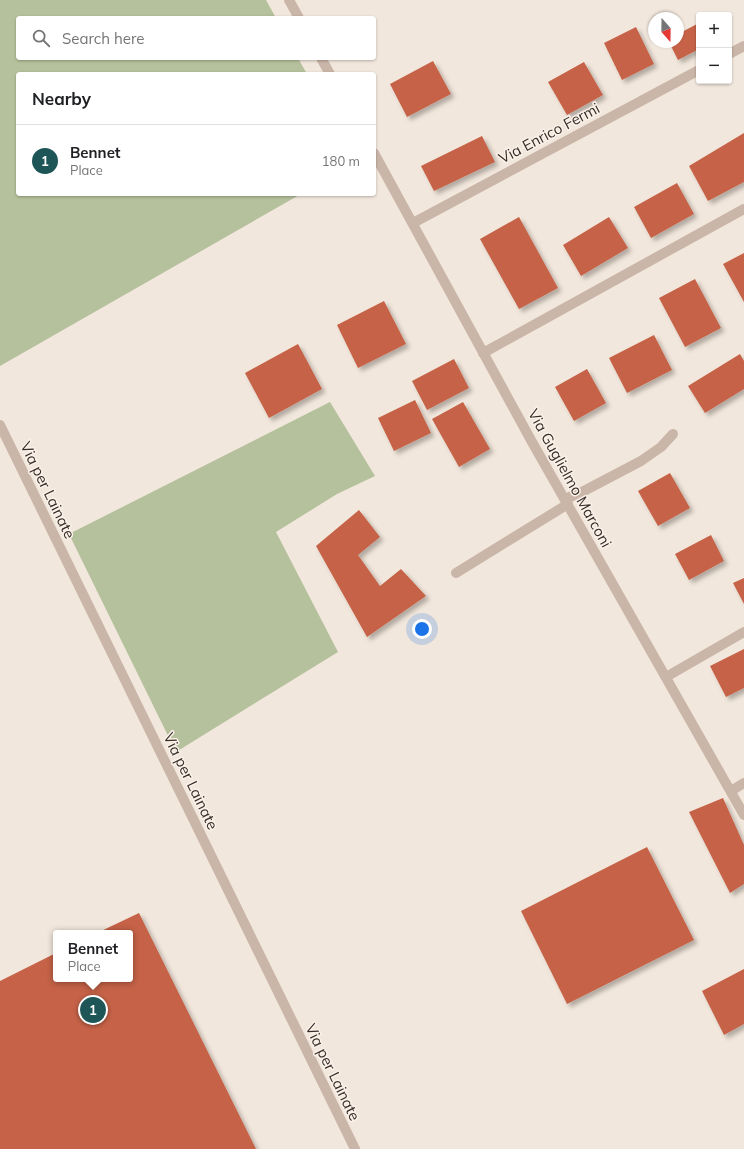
<!DOCTYPE html>
<html lang="en">
<head>
<meta charset="utf-8">
<style>
  :root { --surface:#fff; --page:#f6f6f6; --text:#202124; --muted:#757577; --line:#e0e0e0; --accent:#1e5658 }
  body { margin:0; font-family:Mulish,sans-serif; background:var(--page); color:var(--text) }
  .controls { position:absolute; right:12px; top:12px; display:grid; overflow:hidden; border-radius:4px; box-shadow:0 1px 3px #0004 }
  .controls button { width:36px; height:36px; display:grid; place-items:center; padding:0; border:0; border-bottom:1px solid var(--line); background:var(--surface); color:var(--text); font:20px sans-serif }
  .compass { position:absolute; left:648px; top:12px; width:36px; height:36px; border-radius:50%; background:var(--surface); box-shadow:0 1px 3px #0004; rotate:160deg }
  .you { position:absolute; left:422px; top:629px; width:14px; height:14px; margin:-10px; border:3px solid #fff; border-radius:50%; background:#1a73e8; box-shadow:0 0 0 6px #1a73e833 }
  .badge { display:grid; place-items:center; width:26px; height:26px; border-radius:50%; background:var(--accent); color:#fff; font-size:13px; font-weight:700 }
  .pin { position:absolute; translate:-50% -50%; border:2px solid #fff; box-shadow:0 1px 4px #0006 }
  .popup { position:absolute; left:53px; top:930px; width:80px; height:52px; box-sizing:border-box; display:grid; place-content:center; border-radius:4px; background:var(--surface); filter:drop-shadow(0 1px 3px #0005); font-size:13px; white-space:nowrap; color:var(--muted) }
  .popup b { font-size:15px; color:var(--text) }
  .popup::after { content:''; position:absolute; left:50%; top:100%; margin-left:-8px; border:8px solid transparent; border-top-color:var(--surface) }
  .list { margin:0; padding:0; list-style:none }
  h2 { display:flex; justify-content:space-between; align-items:center; height:52px; margin:0; padding:0 16px; font-size:17px }
  h2 small { font-size:13px; font-weight:400; color:var(--muted) }
  .list li { display:grid; grid-template-columns:26px 1fr auto; gap:12px; align-items:center; box-sizing:border-box; height:72px; padding:0 16px; border-top:1px solid var(--line) }
  .list b { display:block; font-size:15px; white-space:nowrap }
  .list p { margin:0; font-size:13px; white-space:nowrap; color:var(--muted) }
  .list em { font-size:13px; font-style:normal; color:var(--muted) }
  .icon { flex:none; width:22px; height:22px; fill:none; stroke:currentColor; stroke-width:2; stroke-linecap:round; stroke-linejoin:round }
  .map { position:relative; flex:none; width:744px; height:1149px; overflow:hidden }
  .search { position:absolute; background:var(--surface); box-shadow:0 1px 3px #0004; left:16px; top:16px; width:360px; height:44px; display:flex; align-items:center; gap:10px; box-sizing:border-box; padding:0 14px; border-radius:4px; color:var(--muted); font-size:15px }
  .panel { position:absolute; background:var(--surface); box-shadow:0 1px 3px #0004; left:16px; top:72px; width:360px; height:124px; border-radius:4px }
  .map>svg:first-child { display:block }
</style>
</head>
<body>
<div class="map">
<svg width="744" height="1149" viewBox="0 0 744 1149">
  <defs>
    <filter id="shadow"><feDropShadow dx="3.5" dy="3.5" stdDeviation="2" flood-color="#0004"/></filter>
  </defs>
  <rect width="100%" height="100%" fill="#f2e7dc"/>
  <!-- green -->
  <g fill="#b5c19c">
    <path d="M 0,0 L 266,0 L 276,18 L 18,18 L 18,58 L 298,58 L 307,74 L 18,74 L 18,194 L 301,194 L 0,366 Z"/>
    <path d="M 330,402 L 375,476 L 337,494 L 276,532 L 338,652 L 176,752 L 69,534 Z"/>
  </g>
  <!-- building -->
  <g fill="#c56246" filter="url(#shadow)">
    <path d="M 699,23 L 699,49 L 678,60 L 669,42 L 678,42 L 678,34 Z"/>
    <path d="M 636,27 L 654,64 L 622,80 L 604,43 Z"/>
    <path d="M 433,61 L 451,94 L 407,117 L 390,84 Z"/>
    <path d="M 584,62 L 603,95 L 567,115 L 548,82 Z"/>
    <path d="M 744,133 L 744,182 L 708,201 L 689,166 Z"/>
    <path d="M 482,136 L 495,162 L 434,191 L 421,166 Z"/>
    <path d="M 677,183 L 694,214 L 651,238 L 634,207 Z"/>
    <path d="M 519,217 L 558,288 L 519,309 L 480,239 Z"/>
    <path d="M 609,217 L 628,248 L 581,276 L 563,245 Z"/>
    <path d="M 744,253 L 744,302 L 723,264 Z"/>
    <path d="M 695,279 L 721,328 L 685,347 L 659,298 Z"/>
    <path d="M 384,301 L 406,344 L 358,368 L 337,325 Z"/>
    <path d="M 654,335 L 672,370 L 627,393 L 609,358 Z"/>
    <path d="M 298,344 L 322,389 L 269,418 L 245,373 Z"/>
    <path d="M 740,354 L 744,361 L 744,389 L 705,413 L 688,386 Z"/>
    <path d="M 454,359 L 469,388 L 427,410 L 412,381 Z"/>
    <path d="M 587,369 L 606,403 L 574,421 L 555,387 Z"/>
    <path d="M 415,400 L 431,433 L 394,451 L 378,418 Z"/>
    <path d="M 463,402 L 490,449 L 459,467 L 432,419 Z"/>
    <path d="M 670,473 L 690,508 L 658,526 L 638,491 Z"/>
    <path d="M 359,510 L 380,537 L 358,555 L 380,586 L 401,569 L 426,596 L 367,637 L 316,546 Z"/>
    <path d="M 711,535 L 724,561 L 689,580 L 675,554 Z"/>
    <path d="M 744,578 L 744,604 L 733,583 Z"/>
    <path d="M 744,649 L 744,688 L 726,697 L 710,666 Z"/>
    <path d="M 723,798 L 744,845 L 744,884 L 730,893 L 689,812 Z"/>
    <path d="M 647,847 L 694,940 L 567,1004 L 521,911 Z"/>
    <path d="M 139,913 L 256,1149 L 0,1149 L 0,981 L 56,953 L 56,979 L 130,979 L 130,933 L 97,933 Z"/>
    <path d="M 744,969 L 744,1024 L 724,1035 L 702,991 Z"/>
  </g>
  <g fill="none" stroke-linecap="round" stroke-linejoin="round">
    <!-- service -->
    <g stroke="#cab6a8" stroke-width="10">
      <path d="M 483,353 L 744,209"/>
      <path d="M 565,499 L 580,493 L 641,461 L 661,447 L 673,434"/>
      <path d="M 456,573 L 568,504"/>
      <path d="M 731,791 L 744,783"/>
    </g>
    <!-- minor -->
    <g stroke="#cab6a8" stroke-width="10">
      <path d="M 289,0 L 299,18"/>
      <path d="M 729,54 L 744,46"/>
      <path d="M 321,58 L 330,74"/>
      <path d="M 374,153 L 532,442 L 744,815"/>
      <path d="M 413,223 L 699,70"/>
      <path d="M 666,677 L 744,632"/>
    </g>
    <!-- tertiary -->
    <path stroke="#cab6a8" stroke-width="10" d="M 0,425 L 355,1149"/>
  </g>
  <g text-anchor="middle" dominant-baseline="central" stroke-width="3" stroke-linejoin="round" paint-order="stroke">
    <!-- street labels -->
    <g font-size="15" fill="#372c28" stroke="#faf1e8">
      <text transform="translate(549 133) rotate(-28)">Via Enrico Fermi</text>
      <text transform="translate(570 478) rotate(61)">Via Guglielmo Marconi</text>
      <text transform="translate(48 490) rotate(64)">Via per Lainate</text>
      <text transform="translate(191 781) rotate(64)">Via per Lainate</text>
      <text transform="translate(333 1072) rotate(64)">Via per Lainate</text>
    </g>
  </g>
</svg>
<div class="controls">
<button>+</button>
<button>−</button>
</div>
<svg class="compass" viewBox="-18 -18 36 36"><path d="M0-13l5 13h-10z" fill="#e53935"/><path d="M0 13l5-13h-10z" fill="#757577"/></svg>
<div class="you"></div>
<div class="pin badge" style="left:93px;top:1010px">1</div>
<div class="popup"><b>Bennet</b>Place</div>
<div class="search"><svg class="icon" aria-label="search" viewBox="0 0 24 24"><circle cx="10" cy="10" r="6"/><path d="M15 15l6 6"/></svg>Search here</div>
<section class="panel">
<h2>Nearby<small></small></h2>
<ul class="list">
<li><span class="badge">1</span><div><b>Bennet</b><p>Place</p></div><em>180 m</em></li>
</ul>
</section>
</div>
</body>
</html>
